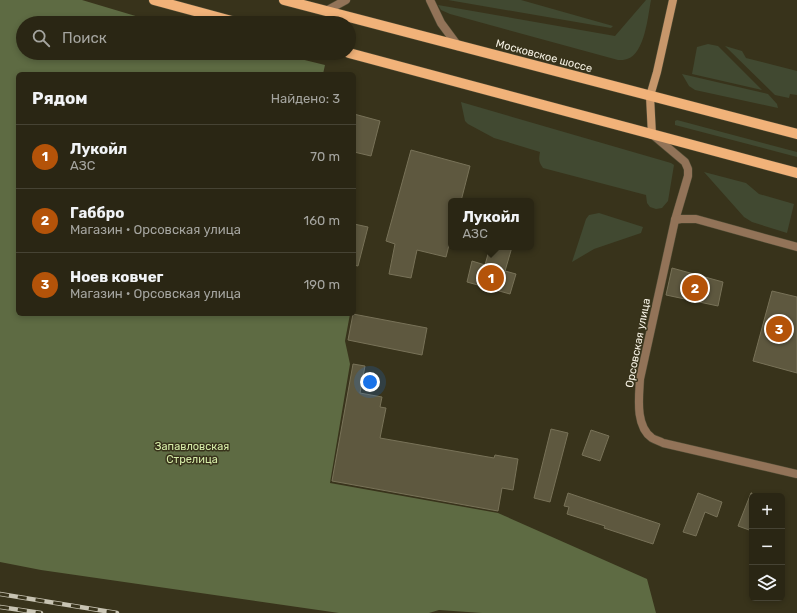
<!DOCTYPE html>
<html lang="ru">
<head>
<meta charset="utf-8">
<style>
  :root { --surface:#2a2614; --page:#322e1d; --text:#f1f3f6; --muted:#a5a5a0; --line:#464334; --accent:#b45309 }
  body { margin:0; font-family:Rubik,sans-serif; background:var(--page); color:var(--text) }
  .controls { position:absolute; right:12px; bottom:12px; display:grid; overflow:hidden; border-radius:6px; box-shadow:0 2px 6px #0003 }
  .controls button { width:36px; height:36px; display:grid; place-items:center; padding:0; border:0; border-bottom:1px solid var(--line); background:var(--surface); color:var(--text); font:20px sans-serif }
  .you { position:absolute; left:370px; top:382px; width:14px; height:14px; margin:-10px; border:3px solid #fff; border-radius:50%; background:#1a73e8; box-shadow:0 0 0 6px #1a73e833 }
  .badge { display:grid; place-items:center; width:26px; height:26px; border-radius:50%; background:var(--accent); color:#fff; font-size:13px; font-weight:700 }
  .pin { position:absolute; translate:-50% -50%; border:2px solid #fff; box-shadow:0 1px 4px #0006 }
  .popup { position:absolute; left:448px; top:198px; width:86px; height:52px; box-sizing:border-box; display:grid; place-content:center; border-radius:6px; background:var(--surface); filter:drop-shadow(0 1px 3px #0005); font-size:13px; white-space:nowrap; color:var(--muted) }
  .popup b { font-size:15px; color:var(--text) }
  .popup::after { content:''; position:absolute; left:50%; top:100%; margin-left:-8px; border:8px solid transparent; border-top-color:var(--surface) }
  .list { margin:0; padding:0; list-style:none }
  h2 { display:flex; justify-content:space-between; align-items:center; height:52px; margin:0; padding:0 16px; font-size:17px }
  h2 small { font-size:13px; font-weight:400; color:var(--muted) }
  .list li { display:grid; grid-template-columns:26px 1fr auto; gap:12px; align-items:center; box-sizing:border-box; height:64px; padding:0 16px; border-top:1px solid var(--line) }
  .list b { display:block; font-size:15px; white-space:nowrap }
  .list p { margin:0; font-size:13px; white-space:nowrap; color:var(--muted) }
  .list em { font-size:13px; font-style:normal; color:var(--muted) }
  .icon { flex:none; width:22px; height:22px; fill:none; stroke:currentColor; stroke-width:2; stroke-linecap:round; stroke-linejoin:round }
  .map { position:relative; flex:none; width:797px; height:613px; overflow:hidden }
  .search { position:absolute; background:var(--surface); box-shadow:0 2px 6px #0003; left:16px; top:16px; width:340px; height:44px; display:flex; align-items:center; gap:10px; box-sizing:border-box; padding:0 14px; border-radius:22px; color:var(--muted); font-size:15px }
  .panel { position:absolute; background:var(--surface); box-shadow:0 2px 6px #0003; left:16px; top:72px; width:340px; height:244px; border-radius:6px }
  .map>svg:first-child { display:block }
</style>
</head>
<body>
<div class="map">
<svg width="797" height="613" viewBox="0 0 797 613">
  <rect width="100%" height="100%" fill="#38331b"/>
  <!-- green -->
  <g fill="#414931">
    <path d="M 448,0 L 521,0 L 613,26 L 611,28 Z"/>
    <path d="M 646,0 L 651,0 C 648,15 645,54 627,59 C 625,60 621,60 618,60 L 450,14 L 441,10 L 438,5 L 615,36 Z"/>
    <path d="M 708,44 L 718,46 L 762,90 L 692,74 L 697,47 Z"/>
    <path d="M 725,46 L 742,51 L 746,58 L 797,71 L 797,95 L 790,94 L 789,98 L 775,95 Z"/>
    <path d="M 682,74 L 768,94 L 777,104 L 778,108 L 695,90 L 689,86 Z"/>
    <path d="M 461,102 L 671,163 L 674,165 L 668,201 L 662,208 L 656,209 L 650,207 L 647,203 L 646,195 L 543,168 C 538,162 539,158 540,152 L 494,138 L 468,124 L 465,121 Z"/>
    <path d="M 677,120 L 797,152 L 797,157 L 675,125 L 675,121 Z"/>
    <path d="M 704,172 L 746,183 L 759,194 L 794,204 L 787,233 L 752,222 L 744,217 Z"/>
    <path d="M 599,213 L 643,227 L 641,233 L 594,249 L 572,262 L 586,219 L 589,215 Z"/>
  </g>
  <!-- forest -->
  <path fill="#5e6b43" d="M 0,0 L 82,0 L 159,23 L 23,23 L 23,53 L 276,53 L 325,65 L 323,74 L 18,74 L 18,314 L 350,314 L 345,341 L 350,364 L 330,483 L 498,513 L 647,579 L 656,613 L 482,613 L 439,610 L 429,613 L 339,613 L 41,570 L 0,562 Z"/>
  <!-- building -->
  <g fill="#5e583f" stroke="#787258">
    <path d="M 354,114 L 380,121 L 371,156 L 354,152 Z"/>
    <path d="M 411,150 L 470,166 L 461,201 L 451,201 L 451,237 L 446,257 L 417,250 L 411,278 L 389,274 L 395,244 L 386,241 Z"/>
    <path d="M 354,224 L 368,227 L 358,266 L 354,265 Z"/>
    <path d="M 490,247 L 512,247 L 505,271 L 516,274 L 510,294 L 467,282 L 472,261 L 485,265 Z"/>
    <path d="M 672,268 L 723,282 L 718,306 L 666,295 Z"/>
    <path d="M 772,291 L 797,297 L 797,373 L 753,361 Z"/>
    <path d="M 353,314 L 427,328 L 422,355 L 348,340 Z"/>
    <path d="M 353,364 L 365,366 L 360,393 L 382,397 L 380,407 L 386,408 L 380,438 L 494,458 L 495,455 L 518,459 L 513,490 L 502,488 L 498,511 L 332,481 Z"/>
    <path d="M 551,429 L 568,433 L 550,502 L 534,498 Z"/>
    <path d="M 591,430 L 609,436 L 600,461 L 582,455 Z"/>
    <path d="M 568,493 L 660,524 L 653,544 L 604,528 L 605,526 L 567,514 L 569,507 L 564,506 Z"/>
    <path d="M 698,493 L 722,502 L 717,517 L 705,512 L 696,536 L 683,532 Z"/>
    <path d="M 751,493 L 752,493 L 752,531 L 738,526 Z"/>
  </g>
  <g fill="none" stroke-linecap="round" stroke-linejoin="round">
    <defs>
      <g id="street">
        <path d="M 430,0 L 441,23 L 458,46"/>
        <path d="M 326,11 L 346,0"/>
        <path d="M 653,135 L 685,162 L 688,169 L 688,176 L 675,220 L 640,379 C 639,397 635,426 652,438 C 655,440 660,441 663,443 L 797,474"/>
        <path d="M 675,220 L 681,219 L 696,219 L 797,247"/>
      </g>
      <path id="secondary" d="M 652,135 L 650,96 L 657,72 L 673,0"/>
      <g id="primary">
        <path d="M 154,0 L 239,23"/>
        <path d="M 284,0 L 797,134"/>
        <path d="M 349,53 L 797,173"/>
      </g>
    </defs>
    <!-- street casing -->
    <use href="#street" stroke="#534e37" stroke-width="9"/>
    <!-- secondary casing -->
    <use href="#secondary" stroke="#534e37" stroke-width="9"/>
    <!-- primary casing -->
    <use href="#primary" stroke="#534e37" stroke-width="11"/>
    <!-- street -->
    <use href="#street" stroke="#927358" stroke-width="8"/>
    <!-- secondary -->
    <use href="#secondary" stroke="#c7976b" stroke-width="8"/>
    <!-- primary -->
    <use href="#primary" stroke="#f1b279" stroke-width="10"/>
    <defs>
      <g id="rail">
        <path d="M 0,594 L 117,613"/>
        <path d="M 0,607 L 41,613"/>
      </g>
    </defs>
    <!-- rail casing -->
    <use href="#rail" stroke="#c7c3b2" stroke-width="4.5"/>
    <!-- rail -->
    <use href="#rail" stroke="#38331b" stroke-width="3" stroke-dasharray="9" stroke-linecap="butt"/>
  </g>
  <g text-anchor="middle" dominant-baseline="central" stroke-width="3" stroke-linejoin="round" paint-order="stroke">
    <!-- street labels -->
    <g font-size="11" fill="#f6f2e4" stroke="#38331b">
      <text transform="translate(544 56) rotate(15)">Московское шоссе</text>
      <text transform="translate(638 343) rotate(-79)">Орсовская улица</text>
    </g>
    <!-- park labels -->
    <g font-size="11" fill="#d6eca8" stroke="#38331b">
      <text x="192" y="446">Запавловская<tspan x="192" dy="13">Стрелица</tspan></text>
    </g>
  </g>
</svg>
<div class="controls">
<button>+</button>
<button>−</button>
<button><svg class="icon" aria-label="layers" viewBox="0 0 24 24"><path d="M12 4l9 5-9 5-9-5zM3 14l9 5 9-5"/></svg></button>
</div>
<div class="you"></div>
<div class="pin badge" style="left:491px;top:278px">1</div>
<div class="popup"><b>Лукойл</b>АЗС</div>
<div class="pin badge" style="left:695px;top:288px">2</div>
<div class="pin badge" style="left:779px;top:329px">3</div>
<div class="search"><svg class="icon" aria-label="search" viewBox="0 0 24 24"><circle cx="10" cy="10" r="6"/><path d="M15 15l6 6"/></svg>Поиск</div>
<section class="panel">
<h2>Рядом<small>Найдено: 3</small></h2>
<ul class="list">
<li><span class="badge">1</span><div><b>Лукойл</b><p>АЗС</p></div><em>70 m</em></li>
<li><span class="badge">2</span><div><b>Габбро</b><p>Магазин · Орсовская улица</p></div><em>160 m</em></li>
<li><span class="badge">3</span><div><b>Ноев ковчег</b><p>Магазин · Орсовская улица</p></div><em>190 m</em></li>
</ul>
</section>
</div>
</body>
</html>
